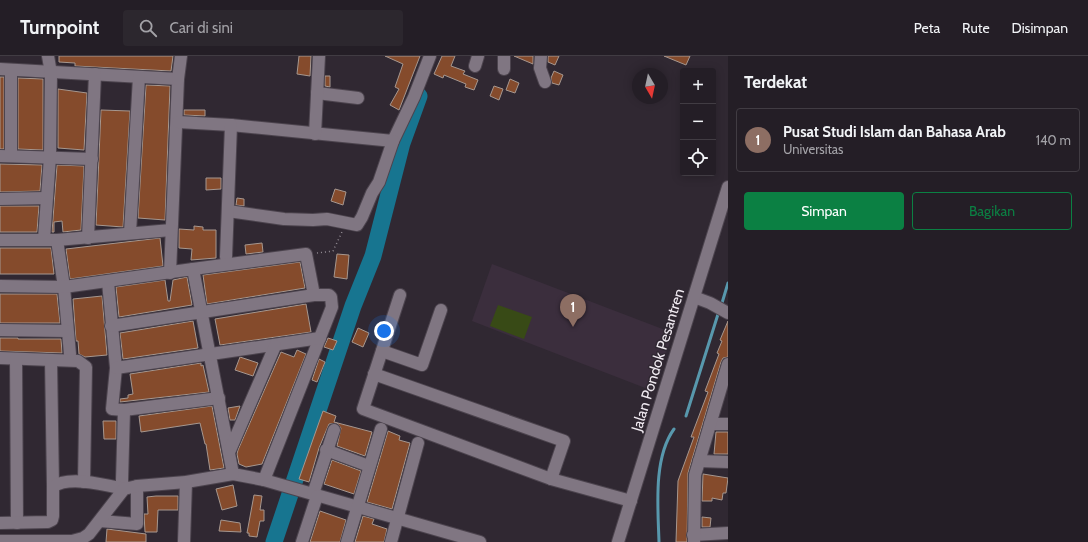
<!DOCTYPE html>
<html lang="id">
<head>
<meta charset="utf-8">
<style>
  :root { --surface:#241e26; --page:#2c272e; --text:#f1f3f6; --muted:#a3a2a7; --line:#413c43; --accent:#0b8043 }
  body { margin:0; font-family:Cabin,sans-serif; background:var(--page); color:var(--text) }
  .controls { position:absolute; right:12px; top:12px; display:grid; overflow:hidden; border-radius:4px; box-shadow:0 2px 10px #0003 }
  .controls button { width:36px; height:36px; display:grid; place-items:center; padding:0; border:0; border-bottom:1px solid var(--line); background:var(--surface); color:var(--text); font:20px sans-serif }
  .compass { position:absolute; left:632px; top:12px; width:36px; height:36px; border-radius:50%; background:var(--surface); box-shadow:0 2px 10px #0003; rotate:171deg }
  .you { position:absolute; left:384px; top:275px; width:14px; height:14px; margin:-10px; border:3px solid #fff; border-radius:50%; background:#1a73e8; box-shadow:0 0 0 6px #1a73e833 }
  .badge { display:grid; place-items:center; width:26px; height:26px; border-radius:50%; background:var(--accent); color:#fff; font-size:13px; font-weight:700 }
  .pin { position:absolute; translate:-50% -33px; filter:drop-shadow(0 1px 2px #0008) }
  .pin::after { content:''; position:absolute; top:21px; width:14px; height:12px; background:inherit; clip-path:polygon(0 0,100% 0,50% 100%) }
  .list { margin:0; padding:0; list-style:none }
  h2 { display:flex; justify-content:space-between; align-items:center; height:52px; margin:0; padding:0 16px; font-size:17px }
  h2 small { font-size:13px; font-weight:400; color:var(--muted) }
  .list li { display:grid; grid-template-columns:26px 1fr auto; gap:12px; align-items:center; box-sizing:border-box; height:64px; margin:0 8px 8px; padding:0 8px; border:1px solid var(--line); border-radius:4px }
  .list b { display:block; font-size:15px; white-space:nowrap }
  .list p { margin:0; font-size:13px; white-space:nowrap; color:var(--muted) }
  .list em { font-size:13px; font-style:normal; color:var(--muted) }
  .actions { display:flex; gap:8px; padding:12px 16px }
  .actions a { flex:1; padding:9px 0; border:1px solid var(--accent); border-radius:4px; text-align:center; font-size:14px; color:var(--accent) }
  .actions .main { background:var(--accent); color:#fff }
  .icon { flex:none; width:22px; height:22px; fill:none; stroke:currentColor; stroke-width:2; stroke-linecap:round; stroke-linejoin:round }
  .map { position:relative; flex:none; width:728px; height:486px; overflow:hidden }
  header { display:flex; align-items:center; gap:24px; box-sizing:border-box; height:56px; padding:0 20px; background:var(--surface); border-bottom:1px solid var(--line) }
  header strong { font-size:19px }
  nav { display:flex; gap:22px; margin-inline-start:auto; font-size:14px }
  .search { width:280px; height:36px; background:var(--page); display:flex; align-items:center; gap:10px; box-sizing:border-box; padding:0 14px; border-radius:4px; color:var(--muted); font-size:15px }
  main { display:flex }
  aside { flex:1; background:var(--surface) }
  .map>svg:first-child { display:block }
</style>
</head>
<body>
<header>
<strong>Turnpoint</strong>
<div class="search"><svg class="icon" aria-label="search" viewBox="0 0 24 24"><circle cx="10" cy="10" r="6"/><path d="M15 15l6 6"/></svg>Cari di sini</div>
<nav><a>Peta</a><a>Rute</a><a>Disimpan</a></nav>
</header>
<main>
<div class="map">
<svg width="728" height="486" viewBox="0 0 728 486">
  <rect width="100%" height="100%" fill="#302832"/>
  <!-- built -->
  <path fill="#3b2e3d" d="M 492,208 L 673,277 L 653,335 L 472,265 Z"/>
  <!-- green -->
  <path fill="#384a16" d="M 498,249 L 532,261 L 524,283 L 490,270 Z"/>
  <g fill="none" stroke-linecap="round" stroke-linejoin="round">
    <!-- stream -->
    <g stroke="#5898ad" stroke-width="3">
      <path d="M 722,247 L 728,227"/>
      <path d="M 686,360 L 719,255"/>
      <path d="M 659,486 C 658,452 653,402 674,373"/>
    </g>
    <!-- river -->
    <path stroke="#177590" stroke-width="17" d="M 274,486 L 353,250 L 373,200 L 402,87 L 419,40"/>
  </g>
  <!-- building -->
  <g fill="#854b2c" stroke="#a6978f">
    <path d="M 59,0 L 173,0 L 171,15 L 75,10 L 75,7 L 59,6 Z"/>
    <path d="M 299,0 L 311,0 L 310,20 L 297,18 Z"/>
    <path d="M 385,0 L 420,0 L 399,54 L 390,49 L 399,33 L 395,31 L 403,8 Z"/>
    <path d="M 442,0 L 455,0 L 451,10 L 465,15 L 463,18 L 478,24 L 474,34 L 465,31 L 466,28 L 444,19 L 443,22 L 434,18 Z"/>
    <path d="M 514,0 L 533,0 L 533,8 Z"/>
    <path d="M 548,0 L 559,0 L 555,9 L 548,6 Z"/>
    <path d="M 664,0 L 690,0 L 686,9 Z"/>
    <path d="M 554,15 L 563,19 L 559,29 L 552,27 L 551,22 Z"/>
    <path d="M 325,20 L 330,20 L 330,31 L 325,30 Z"/>
    <rect x="0" y="21" width="4" height="72"/>
    <path d="M 18,22 L 43,23 L 43,94 L 18,93 Z"/>
    <path d="M 510,23 L 519,27 L 515,37 L 506,34 Z"/>
    <path d="M 146,29 L 170,30 L 165,164 L 138,162 Z"/>
    <path d="M 494,30 L 503,33 L 499,44 L 490,40 Z"/>
    <path d="M 58,33 L 87,37 L 84,94 L 58,92 Z"/>
    <path d="M 101,54 L 130,55 L 123,171 L 96,169 Z"/>
    <path d="M 184,54 L 205,54 L 205,60 L 184,59 Z"/>
    <path d="M 0,108 L 42,109 L 40,135 L 0,136 Z"/>
    <path d="M 57,109 L 84,110 L 81,174 L 63,176 L 62,165 L 54,166 L 54,176 L 52,176 Z"/>
    <path d="M 206,122 L 221,122 L 221,133 L 206,134 Z"/>
    <path d="M 335,133 L 346,136 L 343,149 L 331,145 Z"/>
    <path d="M 237,142 L 244,143 L 244,150 L 236,149 Z"/>
    <path d="M 0,150 L 39,150 L 37,176 L 0,176 Z"/>
    <path d="M 194,170 L 203,171 L 203,174 L 216,174 L 216,202 L 191,204 L 192,193 L 179,192 L 179,173 L 194,174 Z"/>
    <path d="M 160,182 L 163,210 L 70,223 L 66,193 Z"/>
    <path d="M 262,187 L 263,196 L 246,198 L 245,189 Z"/>
    <path d="M 0,192 L 51,192 L 54,218 L 0,218 Z"/>
    <path d="M 337,198 L 349,199 L 347,223 L 334,221 Z"/>
    <path d="M 300,206 L 305,232 L 207,248 L 203,219 Z"/>
    <path d="M 187,221 L 192,249 L 119,261 L 116,231 L 165,224 L 168,245 L 170,245 L 173,224 Z"/>
    <path d="M 0,238 L 57,238 L 60,267 L 0,267 Z"/>
    <path d="M 102,240 L 107,299 L 85,301 L 79,298 L 78,285 L 76,285 L 73,243 Z"/>
    <path d="M 306,248 L 311,276 L 220,289 L 215,263 Z"/>
    <path d="M 193,265 L 198,292 L 123,303 L 120,277 Z"/>
    <path d="M 728,265 L 728,301 L 723,302 L 721,306 L 688,417 L 687,486 L 676,486 L 678,425 L 694,381 L 691,381 L 708,336 L 705,335 L 719,298 L 717,297 L 722,285 L 720,284 Z"/>
    <path d="M 358,272 L 369,277 L 363,291 L 352,286 Z"/>
    <path d="M 0,282 L 18,282 L 18,283 L 61,283 L 62,297 L 0,295 Z"/>
    <path d="M 328,282 L 337,285 L 333,294 L 324,291 Z"/>
    <path d="M 297,294 L 306,298 L 262,408 L 246,411 L 239,408 L 237,398 L 238,394 L 281,296 L 294,301 Z"/>
    <path d="M 240,301 L 258,307 L 253,320 L 235,314 Z"/>
    <path d="M 319,303 L 325,306 L 317,326 L 312,324 Z"/>
    <path d="M 201,307 L 201,310 L 203,309 L 209,336 L 120,346 L 120,343 L 128,342 L 128,339 L 133,338 L 130,318 Z"/>
    <path d="M 212,350 L 224,412 L 210,414 L 206,388 L 205,388 L 200,367 L 141,376 L 139,360 Z"/>
    <path d="M 240,350 L 235,364 L 230,364 L 228,352 Z"/>
    <path d="M 323,355 L 336,360 L 334,366 L 372,376 L 365,400 L 337,390 L 341,372 L 337,367 L 329,368 L 319,392 L 309,426 L 299,423 Z"/>
    <path d="M 103,365 L 116,365 L 116,383 L 104,383 Z"/>
    <path d="M 388,375 L 400,380 L 399,384 L 410,387 L 392,453 L 367,446 Z"/>
    <path d="M 716,376 L 728,376 L 728,398 L 714,398 Z"/>
    <path d="M 332,404 L 361,415 L 354,438 L 324,428 Z"/>
    <path d="M 703,418 L 728,422 L 726,437 L 723,437 L 722,444 L 712,442 L 712,445 L 702,445 Z"/>
    <path d="M 233,429 L 237,450 L 222,454 L 216,433 Z"/>
    <path d="M 254,439 L 262,440 L 260,454 L 264,454 L 264,465 L 260,465 L 257,481 L 249,480 L 249,477 L 247,477 Z"/>
    <path d="M 156,440 L 178,440 L 178,454 L 158,454 L 157,476 L 145,476 L 144,458 L 148,458 L 147,441 Z"/>
    <path d="M 320,455 L 346,464 L 340,486 L 310,486 Z"/>
    <path d="M 363,460 L 374,463 L 372,468 L 387,473 L 384,486 L 355,486 Z"/>
    <path d="M 702,461 L 711,462 L 710,471 L 702,471 Z"/>
    <path d="M 221,464 L 240,467 L 241,476 L 219,475 Z"/>
    <path d="M 107,473 L 146,478 L 146,486 L 106,486 Z"/>
  </g>
  <g fill="none" stroke-linecap="round" stroke-linejoin="round">
    <defs>
      <g id="minor">
        <path d="M 541,0 L 540,12 L 545,26"/>
        <path d="M 475,10 L 478,0"/>
        <path d="M 0,13 L 178,23 L 170,217"/>
        <path d="M 504,13 L 504,0"/>
        <path d="M 178,23 L 181,0"/>
        <path d="M 317,37 L 358,42"/>
        <path d="M 178,66 L 231,69 L 393,85 L 414,41 L 430,0"/>
        <path d="M 315,78 L 319,0"/>
        <path d="M 0,100 L 92,103"/>
        <path d="M 11,100 L 11,14"/>
        <path d="M 0,143 L 46,142"/>
        <path d="M 228,155 L 284,163 L 313,164 L 327,163 L 357,169 L 362,161 L 372,137 L 379,126 L 393,85"/>
        <path d="M 130,177 L 139,21"/>
        <path d="M 88,182 L 95,18"/>
        <path d="M 44,183 L 50,101 L 51,17 L 48,0"/>
        <path d="M 0,184 L 57,184 L 171,174"/>
        <path d="M 57,184 L 64,231 L 70,298"/>
        <path d="M 226,201 L 231,69"/>
        <path d="M 193,213 L 306,198 L 314,239"/>
        <path d="M 108,226 L 116,312 L 112,353 L 124,354 L 219,342"/>
        <path d="M 0,230 L 64,231 L 193,213 L 233,418 L 264,424 L 480,486"/>
        <path d="M 400,239 L 363,353 L 551,423 L 631,445"/>
        <path d="M 694,241 L 710,247 L 728,257"/>
        <path d="M 111,270 L 314,239 L 329,239 L 331,241 L 332,251 L 264,424"/>
        <path d="M 0,274 L 67,275"/>
        <path d="M 382,295 L 422,309 L 441,254"/>
        <path d="M 0,302 L 78,305 L 86,311 L 84,426"/>
        <path d="M 16,303 L 17,467"/>
        <path d="M 51,304 L 53,431"/>
        <path d="M 116,312 L 320,282"/>
        <path d="M 374,318 L 564,385 L 551,423"/>
        <path d="M 124,354 L 122,425 L 124,433"/>
        <path d="M 710,368 L 728,368"/>
        <path d="M 230,394 L 275,290"/>
        <path d="M 326,394 L 369,410"/>
        <path d="M 699,405 L 728,406"/>
        <path d="M 313,438 L 334,374"/>
        <path d="M 100,465 L 137,468 L 137,430"/>
        <path d="M 0,467 L 48,466 L 52,464 L 53,460 L 53,431 C 68,419 106,429 124,433"/>
        <path d="M 693,479 L 728,477"/>
        <path d="M 0,485 L 72,485 L 83,482 L 89,478 L 124,433 L 137,430 L 186,426 L 233,418"/>
        <path d="M 184,486 L 186,426"/>
        <path d="M 302,486 L 317,440"/>
        <path d="M 347,486 L 381,373"/>
        <path d="M 391,486 L 418,387"/>
        <path d="M 618,486 L 728,131"/>
        <path d="M 694,486 L 695,419 L 728,308"/>
      </g>
    </defs>
    <!-- minor casing -->
    <use href="#minor" stroke="#4c444e" stroke-width="14"/>
    <!-- path -->
    <path stroke="#938c94" stroke-width="1.5" stroke-dasharray="1 3" stroke-linecap="butt" d="M 317,197 L 333,195 L 342,176"/>
    <!-- minor -->
    <use href="#minor" stroke="#807682" stroke-width="12"/>
  </g>
  <g text-anchor="middle" dominant-baseline="central" stroke-width="3" stroke-linejoin="round" paint-order="stroke">
    <!-- street labels -->
    <g font-size="15" fill="#f0eaf1" stroke="#302832">
      <text transform="translate(658 304) rotate(-73)">Jalan Pondok Pesantren</text>
    </g>
  </g>
</svg>
<div class="controls">
<button>+</button>
<button>−</button>
<button><svg class="icon" aria-label="locate" viewBox="0 0 24 24"><circle cx="12" cy="12" r="6"/><path d="M12 2v4M12 18v4M2 12h4M18 12h4"/></svg></button>
</div>
<svg class="compass" viewBox="-18 -18 36 36"><path d="M0-13l5 13h-10z" fill="#e53935"/><path d="M0 13l5-13h-10z" fill="#a3a2a7"/></svg>
<div class="you"></div>
<div class="pin badge" style="left:573px;top:271px;background:#8d6e63">1</div>
</div>
<aside>
<h2>Terdekat<small></small></h2>
<ul class="list">
<li><span class="badge" style="background:#8d6e63">1</span><div><b>Pusat Studi Islam dan Bahasa Arab</b><p>Universitas</p></div><em>140 m</em></li>
</ul>
<div class="actions"><a class="main">Simpan</a><a>Bagikan</a></div>
</aside>
</main>
</body>
</html>
